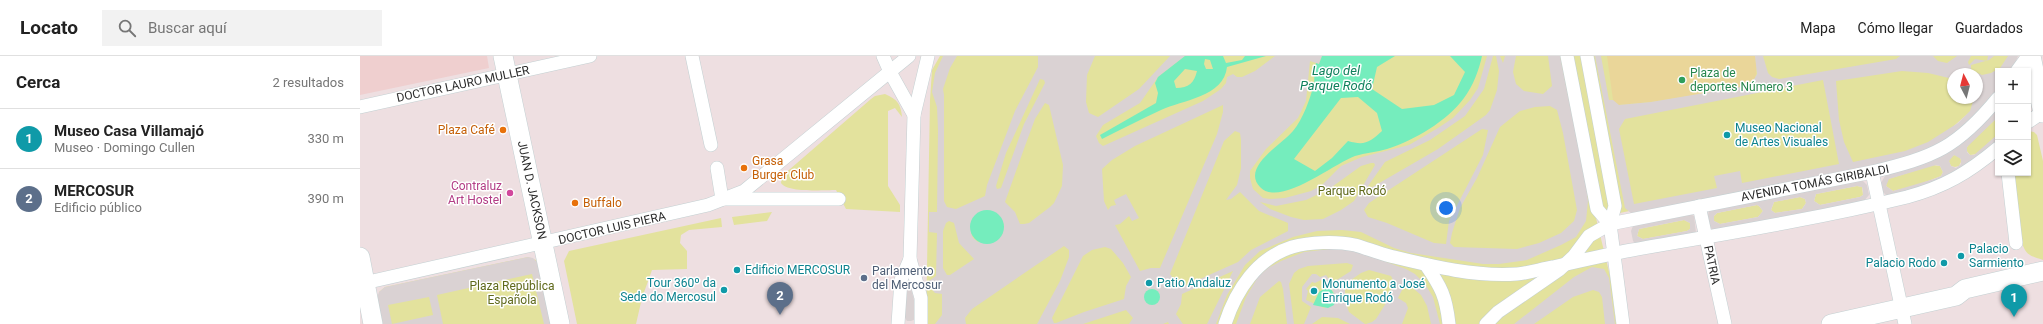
<!DOCTYPE html>
<html lang="es">
<head>
<meta charset="utf-8">
<style>
  :root { --surface:#fff; --page:#f2f2f2; --text:#222; --muted:#767676; --line:#e0e0e0; --accent:#7c3aed }
  body { margin:0; font-family:Roboto,sans-serif; background:var(--page); color:var(--text) }
  .controls { position:absolute; right:12px; top:12px; display:grid; overflow:hidden; border-radius:0px; box-shadow:0 1px 3px #0004 }
  .controls button { width:36px; height:36px; display:grid; place-items:center; padding:0; border:0; border-bottom:1px solid var(--line); background:var(--surface); color:var(--text); font:20px sans-serif }
  .compass { position:absolute; left:1587px; top:12px; width:36px; height:36px; border-radius:50%; background:var(--surface); box-shadow:0 1px 3px #0004; rotate:353deg }
  .you { position:absolute; left:1086px; top:152px; width:14px; height:14px; margin:-10px; border:3px solid #fff; border-radius:50%; background:#1a73e8; box-shadow:0 0 0 6px #1a73e833 }
  .badge { display:grid; place-items:center; width:26px; height:26px; border-radius:50%; background:var(--accent); color:#fff; font-size:13px; font-weight:700 }
  .pin { position:absolute; translate:-50% -33px; filter:drop-shadow(0 1px 2px #0008) }
  .pin::after { content:''; position:absolute; top:21px; width:14px; height:12px; background:inherit; clip-path:polygon(0 0,100% 0,50% 100%) }
  .list { margin:0; padding:0; list-style:none }
  h2 { display:flex; justify-content:space-between; align-items:center; height:52px; margin:0; padding:0 16px; font-size:17px }
  h2 small { font-size:13px; font-weight:400; color:var(--muted) }
  .list li { display:grid; grid-template-columns:26px 1fr auto; gap:12px; align-items:center; box-sizing:border-box; height:60px; padding:0 16px; border-top:1px solid var(--line) }
  .list b { display:block; font-size:15px; white-space:nowrap }
  .list p { margin:0; font-size:13px; white-space:nowrap; color:var(--muted) }
  .list em { font-size:13px; font-style:normal; color:var(--muted) }
  .icon { flex:none; width:22px; height:22px; fill:none; stroke:currentColor; stroke-width:2; stroke-linecap:round; stroke-linejoin:round }
  .map { position:relative; flex:none; width:1683px; height:268px; overflow:hidden }
  header { display:flex; align-items:center; gap:24px; box-sizing:border-box; height:56px; padding:0 20px; background:var(--surface); border-bottom:1px solid var(--line) }
  header strong { font-size:19px }
  nav { display:flex; gap:22px; margin-inline-start:auto; font-size:14px }
  .search { width:280px; height:36px; background:var(--page); display:flex; align-items:center; gap:10px; box-sizing:border-box; padding:0 14px; border-radius:0px; color:var(--muted); font-size:15px }
  main { display:flex }
  aside { flex:1; background:var(--surface) }
  .map>svg:first-child { display:block }
</style>
</head>
<body>
<header>
<strong>Locato</strong>
<div class="search"><svg class="icon" aria-label="search" viewBox="0 0 24 24"><circle cx="10" cy="10" r="6"/><path d="M15 15l6 6"/></svg>Buscar aquí</div>
<nav><a>Mapa</a><a>Cómo llegar</a><a>Guardados</a></nav>
</header>
<main>
<aside>
<h2>Cerca<small>2 resultados</small></h2>
<ul class="list">
<li><span class="badge" style="background:#0f9aa8">1</span><div><b>Museo Casa Villamajó</b><p>Museo · Domingo Cullen</p></div><em>330 m</em></li>
<li><span class="badge" style="background:#5c6f8a">2</span><div><b>MERCOSUR</b><p>Edificio público</p></div><em>390 m</em></li>
</ul>
</aside>
<div class="map">
<svg width="1683" height="268" viewBox="0 0 1683 268">
  <rect width="100%" height="100%" fill="#eedfe1"/>
  <!-- education -->
  <path fill="#efcfcf" d="M 0,0 L 127,0 L 129,12 L 0,39 Z"/>
  <!-- green -->
  <g fill="#e3e29d" fill-rule="evenodd">
    <path d="M 580,0 L 1657,0 L 1638,15 L 1638,31 L 1569,92 L 1236,162 L 1251,224 L 1256,268 L 566,268 L 570,44 L 572,14 ZM 1593,18 L 1617,18 L 1617,42 L 1593,42 Z"/>
    <path d="M 525,38 C 537,43 541,48 542,61 L 535,52 L 528,55 L 528,130 L 540,149 L 540,156 L 486,153 L 476,134 C 464,134 427,137 421,127 L 422,120 L 511,43 L 515,40 Z"/>
    <path d="M 1638,61 L 1638,78 L 1617,98 L 1610,99 L 1606,94 L 1608,89 Z"/>
    <path d="M 1668,75 L 1674,76 L 1677,79 L 1683,105 L 1683,204 C 1677,202 1668,200 1665,194 C 1656,176 1654,138 1651,117 L 1668,117 Z"/>
    <circle cx="1595" cy="105" r="6"/>
    <path d="M 1573,109 L 1580,110 L 1583,116 L 1581,120 L 1555,130 L 1533,135 L 1526,130 L 1528,123 Z"/>
    <path d="M 1497,130 L 1502,131 L 1503,139 L 1500,141 L 1460,149 L 1454,145 L 1456,138 Z"/>
    <path d="M 1440,141 L 1445,143 L 1446,147 L 1442,153 L 1415,157 L 1411,154 L 1414,146 Z"/>
    <path d="M 1397,149 L 1399,150 L 1403,155 L 1398,161 L 1360,168 L 1354,165 L 1354,160 L 1357,157 Z"/>
    <path d="M 412,156 L 407,165 L 374,169 L 372,161 Z"/>
    <path d="M 361,162 L 362,171 L 329,174 L 321,179 L 320,187 L 327,195 L 327,213 L 292,214 L 282,242 L 276,268 L 217,268 L 204,205 L 209,195 Z"/>
    <path d="M 1324,164 L 1330,167 L 1330,173 L 1327,175 L 1283,183 L 1277,180 L 1279,173 Z"/>
    <path d="M 168,201 L 176,204 L 191,268 L 23,268 L 19,236 L 25,231 Z"/>
  </g>
  <!-- pitch -->
  <path fill="#ead699" d="M 1247,0 L 1395,0 C 1397,13 1399,25 1385,31 L 1291,46 L 1258,49 L 1253,44 Z"/>
  <!-- plaza -->
  <g fill="#dad2d3" fill-rule="evenodd">
    <path d="M 583,0 L 597,0 L 590,12 L 583,33 L 584,39 L 584,145 L 587,151 L 596,153 L 625,140 L 627,129 L 655,55 L 678,11 L 678,0 L 735,0 L 727,19 L 726,46 L 729,57 L 738,61 L 779,33 L 810,0 L 825,0 L 798,21 L 780,47 L 743,69 L 736,80 L 739,87 L 743,90 L 843,45 L 861,33 L 866,27 L 867,21 L 873,18 L 877,21 L 882,21 L 895,15 L 915,0 L 962,0 L 959,8 L 950,5 L 946,45 L 938,62 L 906,93 L 890,115 L 890,122 L 893,133 L 903,142 L 910,143 L 925,142 L 951,135 L 962,129 L 981,110 L 1002,101 L 1049,89 L 1078,72 L 1093,62 L 1110,44 L 1118,32 L 1127,0 L 1133,0 L 1124,33 L 1105,60 L 1070,84 L 1025,106 L 1008,130 L 1009,133 L 1078,93 L 1126,59 L 1130,54 L 1137,34 L 1139,15 L 1136,0 L 1140,0 L 1143,7 L 1145,0 L 1156,0 L 1153,16 L 1156,28 L 1164,35 L 1183,38 L 1192,30 L 1188,0 L 1200,0 L 1226,128 L 1228,145 L 1226,165 L 1216,181 L 1201,189 L 1167,204 L 1139,208 L 1123,208 L 1051,197 L 1034,192 L 1001,176 L 982,174 L 957,175 L 933,181 L 900,195 L 885,209 L 867,239 L 856,268 L 847,268 L 873,215 L 822,238 L 821,248 L 816,258 L 823,268 L 809,268 L 808,266 L 803,268 L 769,268 L 773,262 L 766,254 L 723,268 L 677,268 L 700,225 L 709,201 L 709,194 L 704,190 L 612,253 L 605,262 L 606,268 L 575,268 L 582,259 L 582,238 L 575,237 L 568,229 L 569,225 L 576,220 L 577,177 L 569,176 L 569,156 L 577,156 L 578,74 L 577,51 L 572,36 L 575,17 ZM 680,23 L 684,24 L 685,27 L 664,68 L 641,132 L 637,133 L 636,130 L 646,97 ZM 685,47 L 689,49 L 703,109 L 702,130 L 694,147 L 690,151 L 669,167 L 664,168 L 660,168 L 655,156 L 645,146 L 665,90 L 675,63 ZM 863,49 L 863,56 L 857,78 L 800,212 L 791,212 L 780,215 L 755,169 L 760,168 L 769,160 L 772,165 L 779,162 L 766,138 L 754,144 L 756,149 L 751,150 L 748,154 L 744,145 L 742,113 L 752,104 L 775,90 ZM 1190,50 L 1197,54 L 1203,77 L 1217,154 L 1214,165 L 1201,177 L 1179,187 L 1157,193 L 1094,191 L 1090,187 L 1092,177 L 1100,152 L 1117,122 L 1140,71 L 1160,55 L 1175,51 ZM 1122,73 L 1128,74 L 1123,99 L 1089,165 L 1086,188 L 1074,187 L 1027,167 L 1008,161 L 1004,154 L 1009,147 ZM 875,75 L 880,77 L 881,84 L 881,112 L 877,129 L 866,144 L 871,143 L 880,136 L 899,155 L 928,167 L 928,175 L 891,194 L 878,206 L 820,232 L 810,218 L 864,85 ZM 1011,107 L 1014,107 L 1015,109 L 994,145 L 981,154 L 963,163 L 944,164 L 931,161 L 910,153 L 900,146 L 916,150 L 946,144 L 969,133 L 1001,110 ZM 618,157 L 644,168 L 642,179 L 618,186 L 613,182 L 611,177 L 611,166 ZM 589,165 L 594,167 L 599,187 L 614,203 L 590,219 L 587,219 L 583,212 L 583,175 L 586,167 ZM 745,191 L 751,193 L 763,207 L 771,221 L 766,230 L 764,243 L 724,256 L 696,267 L 694,267 L 692,262 L 723,200 L 732,194 Z"/>
    <path d="M 1235,0 L 1241,0 L 1249,44 L 1253,44 L 1259,49 L 1291,46 L 1386,30 L 1393,25 L 1397,18 L 1395,0 L 1403,0 L 1408,17 L 1412,21 L 1419,23 L 1536,3 L 1540,0 L 1573,0 L 1578,5 L 1587,7 L 1597,0 L 1611,0 L 1608,6 L 1609,9 L 1615,3 L 1627,5 L 1628,0 L 1634,0 L 1629,4 L 1611,9 L 1611,14 L 1622,19 L 1631,17 L 1640,12 L 1648,0 L 1658,0 L 1652,15 L 1638,15 L 1638,37 L 1599,78 L 1548,103 L 1272,158 L 1265,152 ZM 1542,15 L 1568,17 L 1593,23 L 1593,18 L 1617,18 L 1617,42 L 1614,42 L 1610,55 L 1598,67 L 1568,86 L 1545,95 L 1493,106 L 1484,86 L 1479,64 L 1476,25 ZM 1463,24 L 1479,108 L 1382,127 L 1380,115 L 1354,120 L 1357,132 L 1274,148 L 1259,73 L 1265,63 Z"/>
    <path d="M 1638,53 L 1638,61 L 1607,91 L 1607,96 L 1610,99 L 1614,99 L 1638,78 L 1638,86 L 1623,99 L 1581,125 L 1527,140 L 1523,136 L 1521,127 L 1525,120 L 1617,74 ZM 1594,99 L 1601,103 L 1601,108 L 1596,112 L 1591,110 L 1589,105 ZM 1576,109 L 1580,110 L 1583,116 L 1581,120 L 1574,123 L 1533,135 L 1526,130 L 1529,123 Z"/>
    <path d="M 1502,124 L 1507,129 L 1509,139 L 1503,146 L 1356,175 L 1350,172 L 1348,159 L 1349,154 ZM 1497,130 L 1502,131 L 1503,135 L 1503,139 L 1500,141 L 1460,149 L 1454,145 L 1456,138 ZM 1440,141 L 1445,143 L 1446,147 L 1442,153 L 1415,157 L 1411,154 L 1414,146 ZM 1397,149 L 1399,150 L 1403,155 L 1398,161 L 1360,168 L 1354,165 L 1354,160 L 1357,157 Z"/>
    <path d="M 1330,158 L 1334,160 L 1336,177 L 1276,188 L 1273,185 L 1271,175 L 1273,170 ZM 1324,164 L 1330,167 L 1330,173 L 1327,175 L 1283,183 L 1277,180 L 1279,173 Z"/>
    <path d="M 979,192 L 1001,196 L 1012,201 L 1046,213 L 1055,218 L 1065,228 L 1073,241 L 1080,268 L 1071,268 L 1067,250 L 1061,239 L 1048,228 L 1044,230 L 1038,242 L 1046,247 L 1048,252 L 1042,268 L 1006,268 L 1012,266 L 1016,263 L 1026,247 L 1034,226 L 1031,220 L 1009,214 L 1001,217 L 988,226 L 985,234 L 985,245 L 989,256 L 1005,268 L 990,268 L 978,262 L 962,261 L 952,268 L 944,268 L 951,251 L 942,245 L 942,231 L 952,218 L 956,218 L 960,221 L 966,219 L 972,227 L 991,215 L 993,209 L 987,207 L 948,210 L 939,213 L 934,217 L 929,228 L 934,268 L 927,268 L 923,233 L 921,226 L 919,225 L 900,241 L 890,268 L 876,268 L 886,241 L 898,221 L 908,212 L 921,205 L 944,196 ZM 965,222 L 975,239 L 976,244 L 975,246 L 964,252 L 946,244 L 948,235 L 946,233 L 952,226 L 955,227 Z"/>
    <path d="M 168,201 L 173,202 L 178,207 L 191,268 L 184,268 L 172,218 L 77,239 L 83,268 L 23,268 L 17,242 L 19,236 L 25,231 ZM 69,241 L 73,259 L 32,268 L 28,249 Z"/>
    <path d="M 1232,211 L 1244,213 L 1249,222 L 1255,268 L 1245,268 L 1242,241 L 1239,236 L 1233,234 L 1213,241 L 1174,268 L 1154,268 L 1214,221 Z"/>
    <path d="M 548,229 L 550,229 L 555,248 L 556,263 L 551,265 L 547,265 L 544,260 Z"/>
  </g>
  <!-- water -->
  <g fill="#75edbd" fill-rule="evenodd">
    <path d="M 825,0 L 863,0 L 866,7 L 882,4 L 885,0 L 906,0 L 867,11 C 864,41 822,44 801,54 C 781,63 762,73 742,83 L 740,79 L 796,47 L 798,37 L 795,27 L 798,21 ZM 845,3 L 850,4 L 853,13 L 846,13 L 844,8 ZM 825,13 L 837,15 C 834,27 829,32 816,32 L 814,25 Z"/>
    <path d="M 962,0 L 1035,0 L 1017,11 L 1012,33 L 1042,53 L 1074,49 L 1094,39 L 1105,16 L 1090,0 L 1122,0 C 1119,14 1113,30 1104,42 C 1087,65 1055,84 1027,93 C 1017,96 1005,97 995,100 C 973,108 919,152 900,131 C 897,128 895,124 895,120 C 895,103 923,87 933,75 C 943,63 950,43 954,28 C 955,21 953,14 956,7 L 959,8 ZM 998,41 L 1017,57 L 1022,75 C 1010,86 1005,90 988,85 L 972,102 L 955,115 L 934,103 L 981,42 Z"/>
    <circle cx="627" cy="171" r="17"/>
    <path d="M 969,230 L 976,241 L 974,249 L 968,252 L 953,249 L 959,236 Z"/>
    <circle cx="792" cy="241" r="8"/>
  </g>
  <g fill="none" stroke-linecap="round" stroke-linejoin="round">
    <defs>
      <g id="street">
        <path d="M 332,0 L 351,89"/>
        <path d="M 523,0 L 530,16 L 554,59 L 550,203 L 561,242 L 561,268"/>
        <path d="M 1207,0 L 1237,153 L 1250,168"/>
        <path d="M 1227,0 L 1255,150 L 1250,168 L 1263,268"/>
        <path d="M 1657,15 L 1668,0"/>
        <path d="M 0,51 L 230,0"/>
        <path d="M 554,59 L 568,0"/>
        <path d="M 1668,66 L 1683,56"/>
        <path d="M 357,112 L 362,143 L 479,143"/>
        <path d="M 1512,116 L 1545,268"/>
        <path d="M 1648,117 L 1656,187"/>
        <path d="M 1339,150 L 1365,268"/>
        <path d="M 1066,209 C 1081,231 1086,240 1089,268"/>
        <path d="M 0,228 L 348,149 L 384,135 L 549,0"/>
        <path d="M 538,268 L 541,224 L 550,203"/>
        <path d="M 865,268 C 876,234 897,202 932,191 C 950,186 976,185 995,189 C 1006,192 1018,197 1030,200 C 1071,210 1114,221 1157,218 C 1169,217 1181,213 1193,211 C 1219,205 1245,199 1272,194 C 1363,178 1457,163 1547,141 C 1584,131 1608,117 1638,92"/>
        <path d="M 1126,268 L 1138,256 L 1199,214 L 1214,200 L 1229,180 L 1250,168 L 1512,116 C 1574,101 1597,92 1638,42"/>
      </g>
      <g id="secondary">
        <path d="M 143,0 L 200,268"/>
        <path d="M 1671,0 L 1683,57"/>
        <path d="M 0,201 L 13,268"/>
        <path d="M 1471,268 L 1596,240 L 1605,233 L 1683,215"/>
      </g>
    </defs>
    <!-- street casing -->
    <use href="#street" stroke="#c3d0d2" stroke-width="14"/>
    <!-- secondary casing -->
    <use href="#secondary" stroke="#c3d0d2" stroke-width="20"/>
    <!-- street -->
    <use href="#street" stroke="#fff" stroke-width="13"/>
    <!-- secondary -->
    <use href="#secondary" stroke="#fff" stroke-width="19"/>
  </g>
  <!-- markers -->
  <circle fill="#2e9e5b" stroke="#fff" stroke-width="1.5" cx="1322" cy="24" r="4"/>
  <g fill="#e8710a" stroke="#fff" stroke-width="1.5">
    <circle cx="143" cy="74" r="4"/>
    <circle cx="384" cy="112" r="4"/>
    <circle cx="215" cy="147" r="4"/>
  </g>
  <g fill="#0f9aa8" stroke="#fff" stroke-width="1.5">
    <circle cx="1367" cy="79" r="4"/>
    <circle cx="1601" cy="200" r="4"/>
    <circle cx="1584" cy="207" r="4"/>
    <circle cx="377" cy="214" r="4"/>
    <circle cx="789" cy="227" r="4"/>
    <circle cx="364" cy="234" r="4"/>
    <circle cx="954" cy="235" r="4"/>
  </g>
  <circle fill="#d1479c" stroke="#fff" stroke-width="1.5" cx="150" cy="137" r="4"/>
  <circle fill="#5c6f8a" stroke="#fff" stroke-width="1.5" cx="504" cy="222" r="4"/>
  <g text-anchor="middle" dominant-baseline="central" stroke-width="3" stroke-linejoin="round" paint-order="stroke">
    <!-- leisure labels -->
    <g font-size="12" fill="#27864d" stroke="#fff" text-anchor="start">
      <text x="1330" y="17">Plaza de<tspan x="1330" dy="14">deportes Número 3</tspan></text>
    </g>
    <!-- street labels -->
    <g font-size="12" fill="#2c2c2c" stroke="#fff">
      <text transform="translate(103 28) rotate(-12)">DOCTOR LAURO MULLER</text>
      <text transform="translate(1455 127) rotate(-11)">AVENIDA TOMÁS GIRIBALDI</text>
      <text transform="translate(172 134) rotate(78)">JUAN D. JACKSON</text>
      <text transform="translate(252 172) rotate(-13)">DOCTOR LUIS PIERA</text>
      <text transform="translate(1352 209) rotate(78)">PATRIA</text>
    </g>
    <!-- culture labels -->
    <g font-size="12" fill="#0d838f" stroke="#fff" text-anchor="start">
      <text x="1375" y="72">Museo Nacional<tspan x="1375" dy="14">de Artes Visuales</tspan></text>
      <text x="1609" y="193">Palacio<tspan x="1609" dy="14">Sarmiento</tspan></text>
      <text x="1576" y="207" text-anchor="end">Palacio Rodo</text>
      <text x="385" y="214">Edificio MERCOSUR</text>
      <text x="356" y="227" text-anchor="end">Tour 360º da<tspan x="356" dy="14">Sede do Mercosul</tspan></text>
      <text x="797" y="227">Patio Andaluz</text>
      <text x="962" y="228">Monumento a José<tspan x="962" dy="14">Enrique Rodó</tspan></text>
    </g>
    <!-- food labels -->
    <g font-size="12" fill="#c56008" stroke="#fff" text-anchor="start">
      <text x="135" y="74" text-anchor="end">Plaza Café</text>
      <text x="392" y="105">Grasa<tspan x="392" dy="14">Burger Club</tspan></text>
      <text x="223" y="147">Buffalo</text>
    </g>
    <!-- hotel labels -->
    <g font-size="12" fill="#b23c85" stroke="#fff" text-anchor="end">
      <text x="142" y="130">Contraluz<tspan x="142" dy="14">Art Hostel</tspan></text>
    </g>
    <!-- park labels -->
    <g font-size="12" fill="#606a1c" stroke="#fff">
      <text x="992" y="135">Parque Rodó</text>
      <text x="152" y="230">Plaza República<tspan x="152" dy="14">Española</tspan></text>
    </g>
    <!-- service labels -->
    <g font-size="12" fill="#4e5e75" stroke="#fff" text-anchor="start">
      <text x="512" y="215">Parlamento<tspan x="512" dy="14">del Mercosur</tspan></text>
    </g>
    <!-- water labels -->
    <g font-size="13" font-style="italic" fill="#0f815c" stroke="#fff">
      <text x="976" y="14">Lago del<tspan x="976" dy="15">Parque Rodó</tspan></text>
    </g>
  </g>
</svg>
<div class="controls">
<button>+</button>
<button>−</button>
<button><svg class="icon" aria-label="layers" viewBox="0 0 24 24"><path d="M12 4l9 5-9 5-9-5zM3 14l9 5 9-5"/></svg></button>
</div>
<svg class="compass" viewBox="-18 -18 36 36"><path d="M0-13l5 13h-10z" fill="#e53935"/><path d="M0 13l5-13h-10z" fill="#767676"/></svg>
<div class="you"></div>
<div class="pin badge" style="left:1654px;top:261px;background:#0f9aa8">1</div>
<div class="pin badge" style="left:420px;top:259px;background:#5c6f8a">2</div>
</div>
</main>
</body>
</html>
